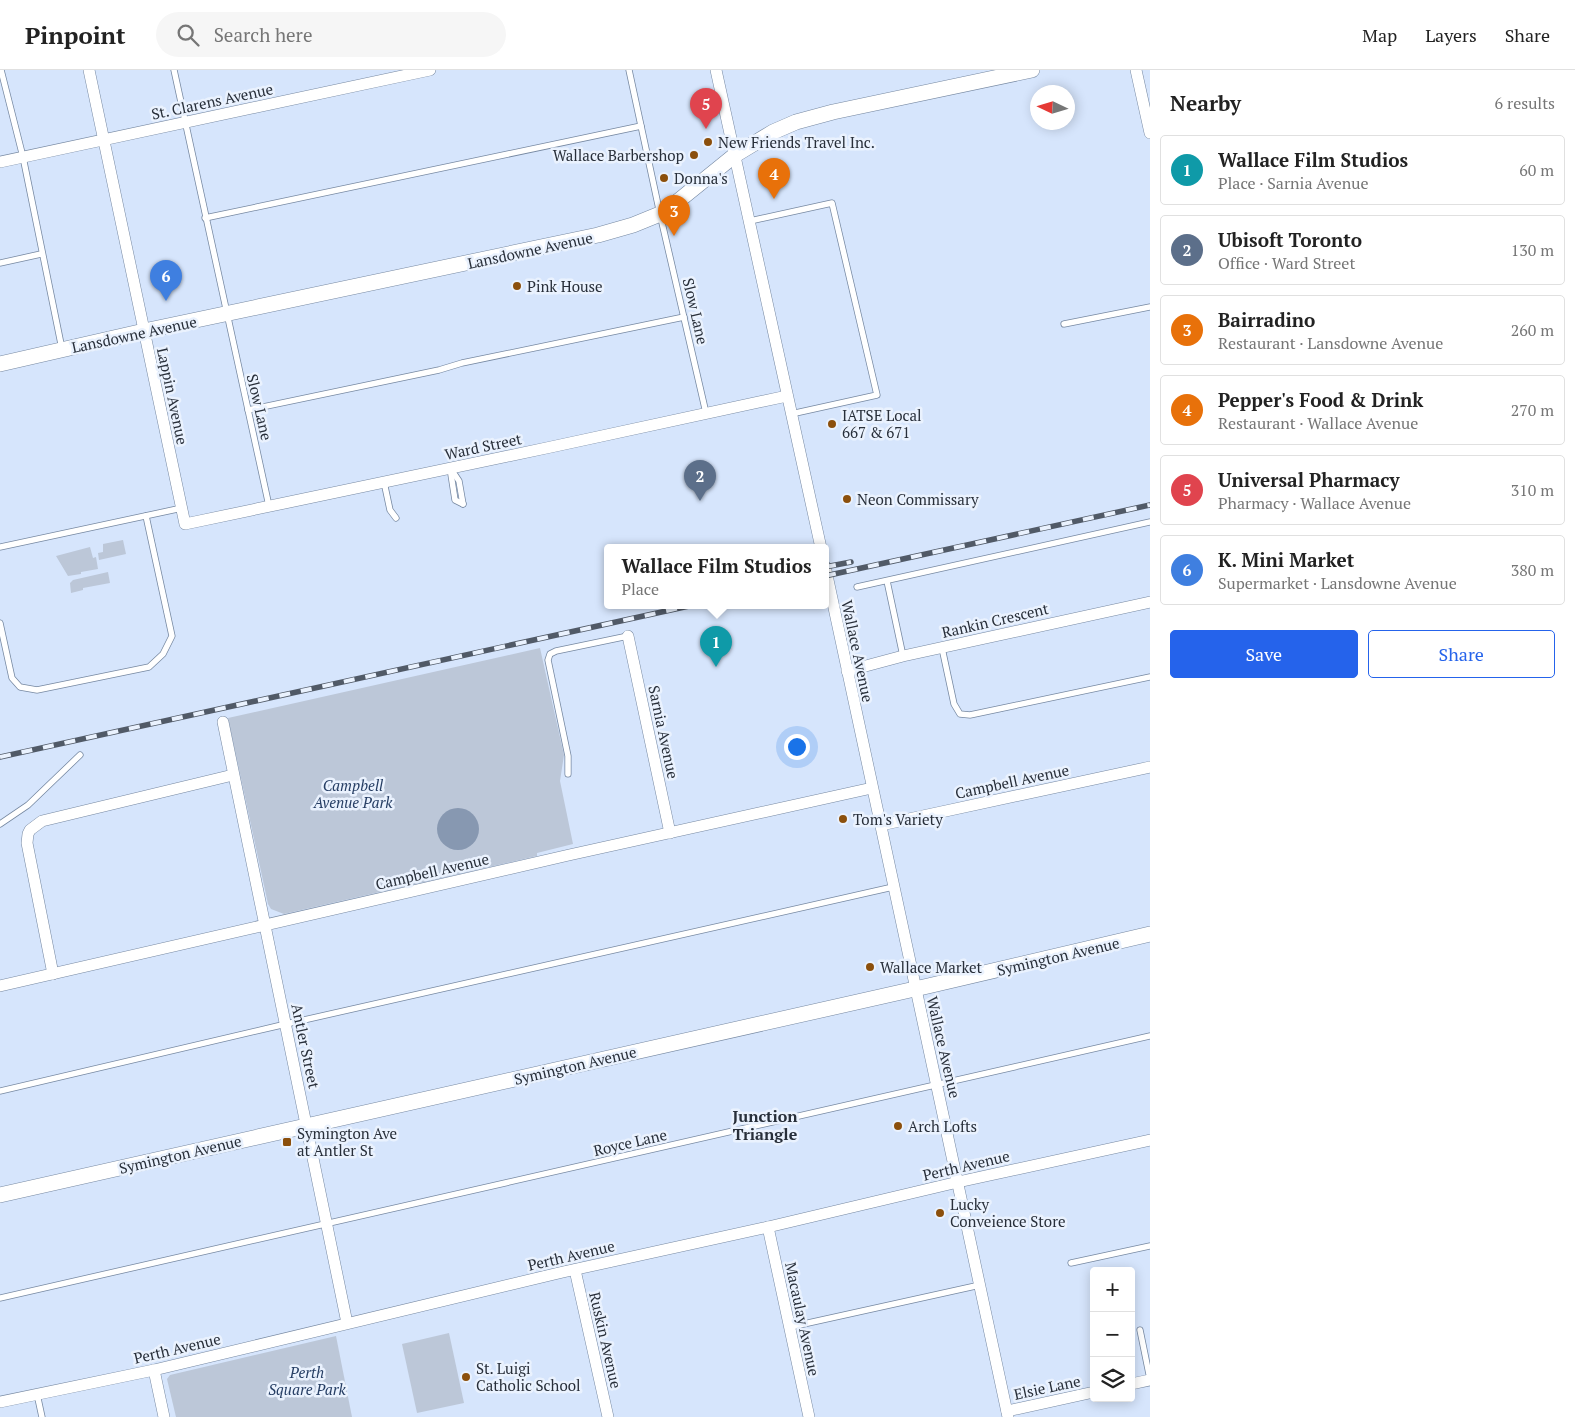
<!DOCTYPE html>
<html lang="en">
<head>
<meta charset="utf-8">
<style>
  :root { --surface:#fff; --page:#f6f6f6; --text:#222; --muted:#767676; --line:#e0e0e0; --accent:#2563eb }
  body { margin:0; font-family:"PT Serif",serif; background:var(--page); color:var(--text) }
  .controls { position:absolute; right:15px; bottom:15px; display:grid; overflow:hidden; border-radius:5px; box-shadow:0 2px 12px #0003 }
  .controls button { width:45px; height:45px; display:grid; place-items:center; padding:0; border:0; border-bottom:1px solid var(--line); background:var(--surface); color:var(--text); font:25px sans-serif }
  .compass { position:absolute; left:1030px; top:15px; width:45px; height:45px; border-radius:50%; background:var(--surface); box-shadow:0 2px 12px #0003; rotate:274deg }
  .you { position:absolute; left:796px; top:676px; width:18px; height:18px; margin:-12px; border:4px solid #fff; border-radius:50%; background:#1a73e8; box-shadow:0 0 0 8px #1a73e833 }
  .badge { display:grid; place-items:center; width:32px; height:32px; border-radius:50%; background:var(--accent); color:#fff; font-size:16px; font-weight:700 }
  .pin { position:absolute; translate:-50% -41px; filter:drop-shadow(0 1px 2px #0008) }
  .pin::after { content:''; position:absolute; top:26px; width:18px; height:15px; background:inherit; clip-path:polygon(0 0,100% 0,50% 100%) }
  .popup { position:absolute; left:604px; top:474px; width:225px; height:65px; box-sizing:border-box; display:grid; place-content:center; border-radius:5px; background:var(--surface); filter:drop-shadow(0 1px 4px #0005); font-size:16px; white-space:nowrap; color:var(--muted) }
  .popup b { font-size:19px; color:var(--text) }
  .popup::after { content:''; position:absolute; left:50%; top:100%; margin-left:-10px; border:10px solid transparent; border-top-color:var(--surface) }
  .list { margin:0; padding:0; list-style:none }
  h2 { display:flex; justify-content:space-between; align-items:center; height:65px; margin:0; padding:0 20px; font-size:21px }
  h2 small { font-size:16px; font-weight:400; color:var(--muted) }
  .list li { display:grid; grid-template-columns:32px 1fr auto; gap:15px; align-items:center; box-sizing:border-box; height:70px; margin:0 10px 10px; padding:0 10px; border:1px solid var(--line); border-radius:5px }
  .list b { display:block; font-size:19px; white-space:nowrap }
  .list p { margin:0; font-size:16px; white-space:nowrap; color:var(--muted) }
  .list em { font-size:16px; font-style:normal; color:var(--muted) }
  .actions { display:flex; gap:10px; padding:15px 20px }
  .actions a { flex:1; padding:11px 0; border:1px solid var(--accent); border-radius:5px; text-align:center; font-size:18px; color:var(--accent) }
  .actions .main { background:var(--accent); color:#fff }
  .icon { flex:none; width:28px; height:28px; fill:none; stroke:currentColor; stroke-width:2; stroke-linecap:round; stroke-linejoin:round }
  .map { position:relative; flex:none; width:1150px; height:1347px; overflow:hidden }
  header { display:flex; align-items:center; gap:30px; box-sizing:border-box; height:70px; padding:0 25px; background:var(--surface); border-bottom:1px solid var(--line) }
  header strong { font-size:24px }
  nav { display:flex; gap:28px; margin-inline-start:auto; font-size:18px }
  .search { width:350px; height:45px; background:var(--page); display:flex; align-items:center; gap:12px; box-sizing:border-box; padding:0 18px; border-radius:28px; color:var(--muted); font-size:19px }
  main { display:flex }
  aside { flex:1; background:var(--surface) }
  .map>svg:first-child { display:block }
</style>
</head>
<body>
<header>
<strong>Pinpoint</strong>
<div class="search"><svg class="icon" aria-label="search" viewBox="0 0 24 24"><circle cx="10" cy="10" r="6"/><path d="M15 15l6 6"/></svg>Search here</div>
<nav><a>Map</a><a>Layers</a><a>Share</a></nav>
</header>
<main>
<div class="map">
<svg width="1150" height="1347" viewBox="0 0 1150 1347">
  <rect width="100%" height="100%" fill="#d6e5fc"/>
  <!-- green -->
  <g fill="#bcc7d8">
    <path d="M 123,470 L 126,484 L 99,490 L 98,483 L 103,482 L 103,474 Z"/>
    <path d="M 90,477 L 93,488 L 96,487 L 98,499 L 81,502 L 81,504 L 68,506 L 56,486 Z"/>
    <path d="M 108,502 L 110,513 L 83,518 L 83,520 L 71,523 L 70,513 L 73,510 Z"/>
    <path d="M 540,578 L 564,685 L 560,711 L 573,774 L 537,783 L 537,786 L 284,844 L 271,839 L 268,834 L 228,648 Z"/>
    <path d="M 449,1263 L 464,1333 L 417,1343 L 402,1274 Z"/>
    <path d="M 336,1266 L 352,1347 L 176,1347 L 167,1309 L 170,1305 Z"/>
  </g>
  <!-- water -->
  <circle fill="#8798b1" cx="458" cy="759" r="21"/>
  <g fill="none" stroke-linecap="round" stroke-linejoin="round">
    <defs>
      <g id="lane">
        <path d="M 1,0 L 23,87 L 62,279"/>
        <path d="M 174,0 L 269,436"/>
        <path d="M 629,0 L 660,144 L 706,343"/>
        <path d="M 205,148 L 641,56"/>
        <path d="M 750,151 L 832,133 L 877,325 L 791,344"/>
        <path d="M 0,193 L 41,184"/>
        <path d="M 1064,254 L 1150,237"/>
        <path d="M 248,340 L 439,300 L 462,293 L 684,247"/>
        <path d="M 450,398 L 455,430 L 463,434"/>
        <path d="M 451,399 L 459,411 L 463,434"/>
        <path d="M 384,412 L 390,440 L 396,448"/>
        <path d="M 0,477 L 182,438"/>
        <path d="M 887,511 L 903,586"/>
        <path d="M 857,517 L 1150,452"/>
        <path d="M 0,553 L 12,608 L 20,617 L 37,620 L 149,597 L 163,584 L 172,566 L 146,446"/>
        <path d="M 942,578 L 954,634 L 960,644 L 970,645 L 1150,607"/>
        <path d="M 568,704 L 568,686 L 548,590 L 550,584 L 556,581 L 628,566"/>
        <path d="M 0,754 L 28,735 L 80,685"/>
        <path d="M 0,1021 L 286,954 L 893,817"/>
        <path d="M 1071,1193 L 1150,1176"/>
        <path d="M 0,1228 L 1150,966"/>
        <path d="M 790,1257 L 980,1215"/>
        <path d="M 1140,1260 L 1150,1309"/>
        <path d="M 37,1324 L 42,1347"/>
      </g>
      <g id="street">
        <path d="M 89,0 L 185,454 L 551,377 L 787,326"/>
        <path d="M 716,0 L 821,478"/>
        <path d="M 1136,0 L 1150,63"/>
        <path d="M 0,92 L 430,0"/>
        <path d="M 825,496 L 1008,1347"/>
        <path d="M 628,566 L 670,763"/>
        <path d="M 847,601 L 903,586 L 1150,532"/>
        <path d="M 223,652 L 347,1253"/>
        <path d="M 881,755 L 1150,697"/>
        <path d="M 53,904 L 27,773 L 28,764 L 30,760 L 42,751 L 233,705"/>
        <path d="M 0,916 L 569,785 L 872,718"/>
        <path d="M 768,1157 L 809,1347"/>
        <path d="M 575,1200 L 608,1347"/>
        <path d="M 154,1300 L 164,1347"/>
        <path d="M 1131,1314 L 1150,1310"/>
        <path d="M 0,1332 L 154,1300 L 563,1202 L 768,1157 L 958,1112 L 1150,1070"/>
        <path d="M 1007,1341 L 1094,1322"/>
      </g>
      <g id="secondary">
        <path d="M 0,294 L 144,261 L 598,165 L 633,155 L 660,144 L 672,136 L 735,85 L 773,62 L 796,52 L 833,42 L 1032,0"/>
        <path d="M 0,1125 L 928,916 L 1150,864"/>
      </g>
    </defs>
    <!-- lane casing -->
    <use href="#lane" stroke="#7688a1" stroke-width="7"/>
    <!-- street casing -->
    <use href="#street" stroke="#7688a1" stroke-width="12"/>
    <!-- secondary casing -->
    <use href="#secondary" stroke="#7688a1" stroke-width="16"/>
    <!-- lane -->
    <use href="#lane" stroke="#fff" stroke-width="5.5"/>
    <!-- street -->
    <use href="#street" stroke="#fff" stroke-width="11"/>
    <!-- secondary -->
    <use href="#secondary" stroke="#fff" stroke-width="15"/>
    <defs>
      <g id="rail">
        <path d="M 825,497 L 851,492"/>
        <path d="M 825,506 L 1150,435"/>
        <path d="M 0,687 L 689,536"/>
      </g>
    </defs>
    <!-- rail casing -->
    <use href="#rail" stroke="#515a67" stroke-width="5.5"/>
    <!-- rail -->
    <use href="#rail" stroke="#eaf2fe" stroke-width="4" stroke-dasharray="11" stroke-linecap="butt"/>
  </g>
  <!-- markers -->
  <g fill="#8b4f0c" stroke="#eaf2fe" stroke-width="2">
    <circle cx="708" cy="72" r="5"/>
    <circle cx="694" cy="85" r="5"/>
    <circle cx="664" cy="108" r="5"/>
    <circle cx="517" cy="216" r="5"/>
    <circle cx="832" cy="354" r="5"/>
    <circle cx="847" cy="429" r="5"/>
    <circle cx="843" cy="749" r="5"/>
    <circle cx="870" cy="897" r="5"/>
    <circle cx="898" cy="1056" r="5"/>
    <rect x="282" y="1067" width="10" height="10" rx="2.5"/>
    <circle cx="940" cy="1143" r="5"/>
    <circle cx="466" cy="1307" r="5"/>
  </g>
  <g text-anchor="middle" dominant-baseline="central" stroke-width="5" stroke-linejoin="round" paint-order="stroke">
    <!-- street labels -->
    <g font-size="15" fill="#282f3a" stroke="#eaf2fe">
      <text transform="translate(212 31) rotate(-12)">St. Clarens Avenue</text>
      <text transform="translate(530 180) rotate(-12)">Lansdowne Avenue</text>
      <text transform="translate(696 241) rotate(77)">Slow Lane</text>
      <text transform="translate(134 264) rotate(-12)">Lansdowne Avenue</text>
      <text transform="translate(173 326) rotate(78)">Lappin Avenue</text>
      <text transform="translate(260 337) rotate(77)">Slow Lane</text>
      <text transform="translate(483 376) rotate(-12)">Ward Street</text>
      <text transform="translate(995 550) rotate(-13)">Rankin Crescent</text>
      <text transform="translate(858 581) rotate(78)">Wallace Avenue</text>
      <text transform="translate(664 662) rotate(78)">Sarnia Avenue</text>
      <text transform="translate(1012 711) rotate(-12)">Campbell Avenue</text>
      <text transform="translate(432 801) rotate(-13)">Campbell Avenue</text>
      <text transform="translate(1058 886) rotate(-13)">Symington Avenue</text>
      <text transform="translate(306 976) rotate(78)">Antler Street</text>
      <text transform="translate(944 977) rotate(77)">Wallace Avenue</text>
      <text transform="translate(575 995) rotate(-13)">Symington Avenue</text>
      <text transform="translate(630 1072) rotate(-13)">Royce Lane</text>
      <text transform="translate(180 1084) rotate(-13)">Symington Avenue</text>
      <text transform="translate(966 1095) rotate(-13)">Perth Avenue</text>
      <text transform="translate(571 1185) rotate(-13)">Perth Avenue</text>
      <text transform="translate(803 1249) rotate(78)">Macaulay Avenue</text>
      <text transform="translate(606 1270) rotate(77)">Ruskin Avenue</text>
      <text transform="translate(177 1278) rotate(-13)">Perth Avenue</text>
      <text transform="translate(1047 1317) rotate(-12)">Elsie Lane</text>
    </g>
    <!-- poi labels -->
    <g font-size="15" fill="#282f3a" stroke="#eaf2fe" text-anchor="start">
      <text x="718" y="72">New Friends Travel Inc.</text>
      <text x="684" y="85" text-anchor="end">Wallace Barbershop</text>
      <text x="674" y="108">Donna's</text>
      <text x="527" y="216">Pink House</text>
      <text x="842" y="345">IATSE Local<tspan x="842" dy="17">667 &amp; 671</tspan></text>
      <text x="857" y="429">Neon Commissary</text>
      <text x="853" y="749">Tom's Variety</text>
      <text x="880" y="897">Wallace Market</text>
      <text x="908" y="1056">Arch Lofts</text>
      <text x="297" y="1063">Symington Ave<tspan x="297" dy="17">at Antler St</tspan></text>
      <text x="950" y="1134">Lucky<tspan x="950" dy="17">Conveience Store</tspan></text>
      <text x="476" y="1298">St. Luigi<tspan x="476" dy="17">Catholic School</tspan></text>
    </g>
    <!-- park labels -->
    <g font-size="15" font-style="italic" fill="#263e64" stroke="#eaf2fe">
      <text x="353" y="715">Campbell<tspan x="353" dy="17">Avenue Park</tspan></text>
      <text x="307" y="1302">Perth<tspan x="307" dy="17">Square Park</tspan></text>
    </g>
    <!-- neighbourhood labels -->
    <g font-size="16" font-weight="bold" fill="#282f3a" stroke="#eaf2fe">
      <text x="765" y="1046">Junction<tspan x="765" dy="18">Triangle</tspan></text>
    </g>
  </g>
</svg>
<div class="controls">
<button>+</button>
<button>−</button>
<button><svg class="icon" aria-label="layers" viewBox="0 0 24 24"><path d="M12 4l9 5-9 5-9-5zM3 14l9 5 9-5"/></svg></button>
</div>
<svg class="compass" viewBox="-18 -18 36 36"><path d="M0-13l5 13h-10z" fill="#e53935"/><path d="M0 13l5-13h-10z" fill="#767676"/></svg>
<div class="you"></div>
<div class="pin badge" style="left:716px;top:597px;background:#0f9aa8">1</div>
<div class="popup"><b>Wallace Film Studios</b>Place</div>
<div class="pin badge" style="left:700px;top:431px;background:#5c6f8a">2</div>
<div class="pin badge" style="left:674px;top:166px;background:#e8710a">3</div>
<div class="pin badge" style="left:774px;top:129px;background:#e8710a">4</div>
<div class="pin badge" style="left:706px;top:59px;background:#e0444e">5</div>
<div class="pin badge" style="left:166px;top:231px;background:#3f7fe0">6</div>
</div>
<aside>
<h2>Nearby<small>6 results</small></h2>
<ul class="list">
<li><span class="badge" style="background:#0f9aa8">1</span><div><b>Wallace Film Studios</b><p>Place · Sarnia Avenue</p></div><em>60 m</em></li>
<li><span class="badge" style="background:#5c6f8a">2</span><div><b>Ubisoft Toronto</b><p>Office · Ward Street</p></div><em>130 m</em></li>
<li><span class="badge" style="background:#e8710a">3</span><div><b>Bairradino</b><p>Restaurant · Lansdowne Avenue</p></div><em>260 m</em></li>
<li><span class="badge" style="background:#e8710a">4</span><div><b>Pepper's Food &amp; Drink</b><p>Restaurant · Wallace Avenue</p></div><em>270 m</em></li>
<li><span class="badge" style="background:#e0444e">5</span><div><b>Universal Pharmacy</b><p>Pharmacy · Wallace Avenue</p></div><em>310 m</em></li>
<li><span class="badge" style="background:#3f7fe0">6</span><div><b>K. Mini Market</b><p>Supermarket · Lansdowne Avenue</p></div><em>380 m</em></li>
</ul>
<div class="actions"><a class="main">Save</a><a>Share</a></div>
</aside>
</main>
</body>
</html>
